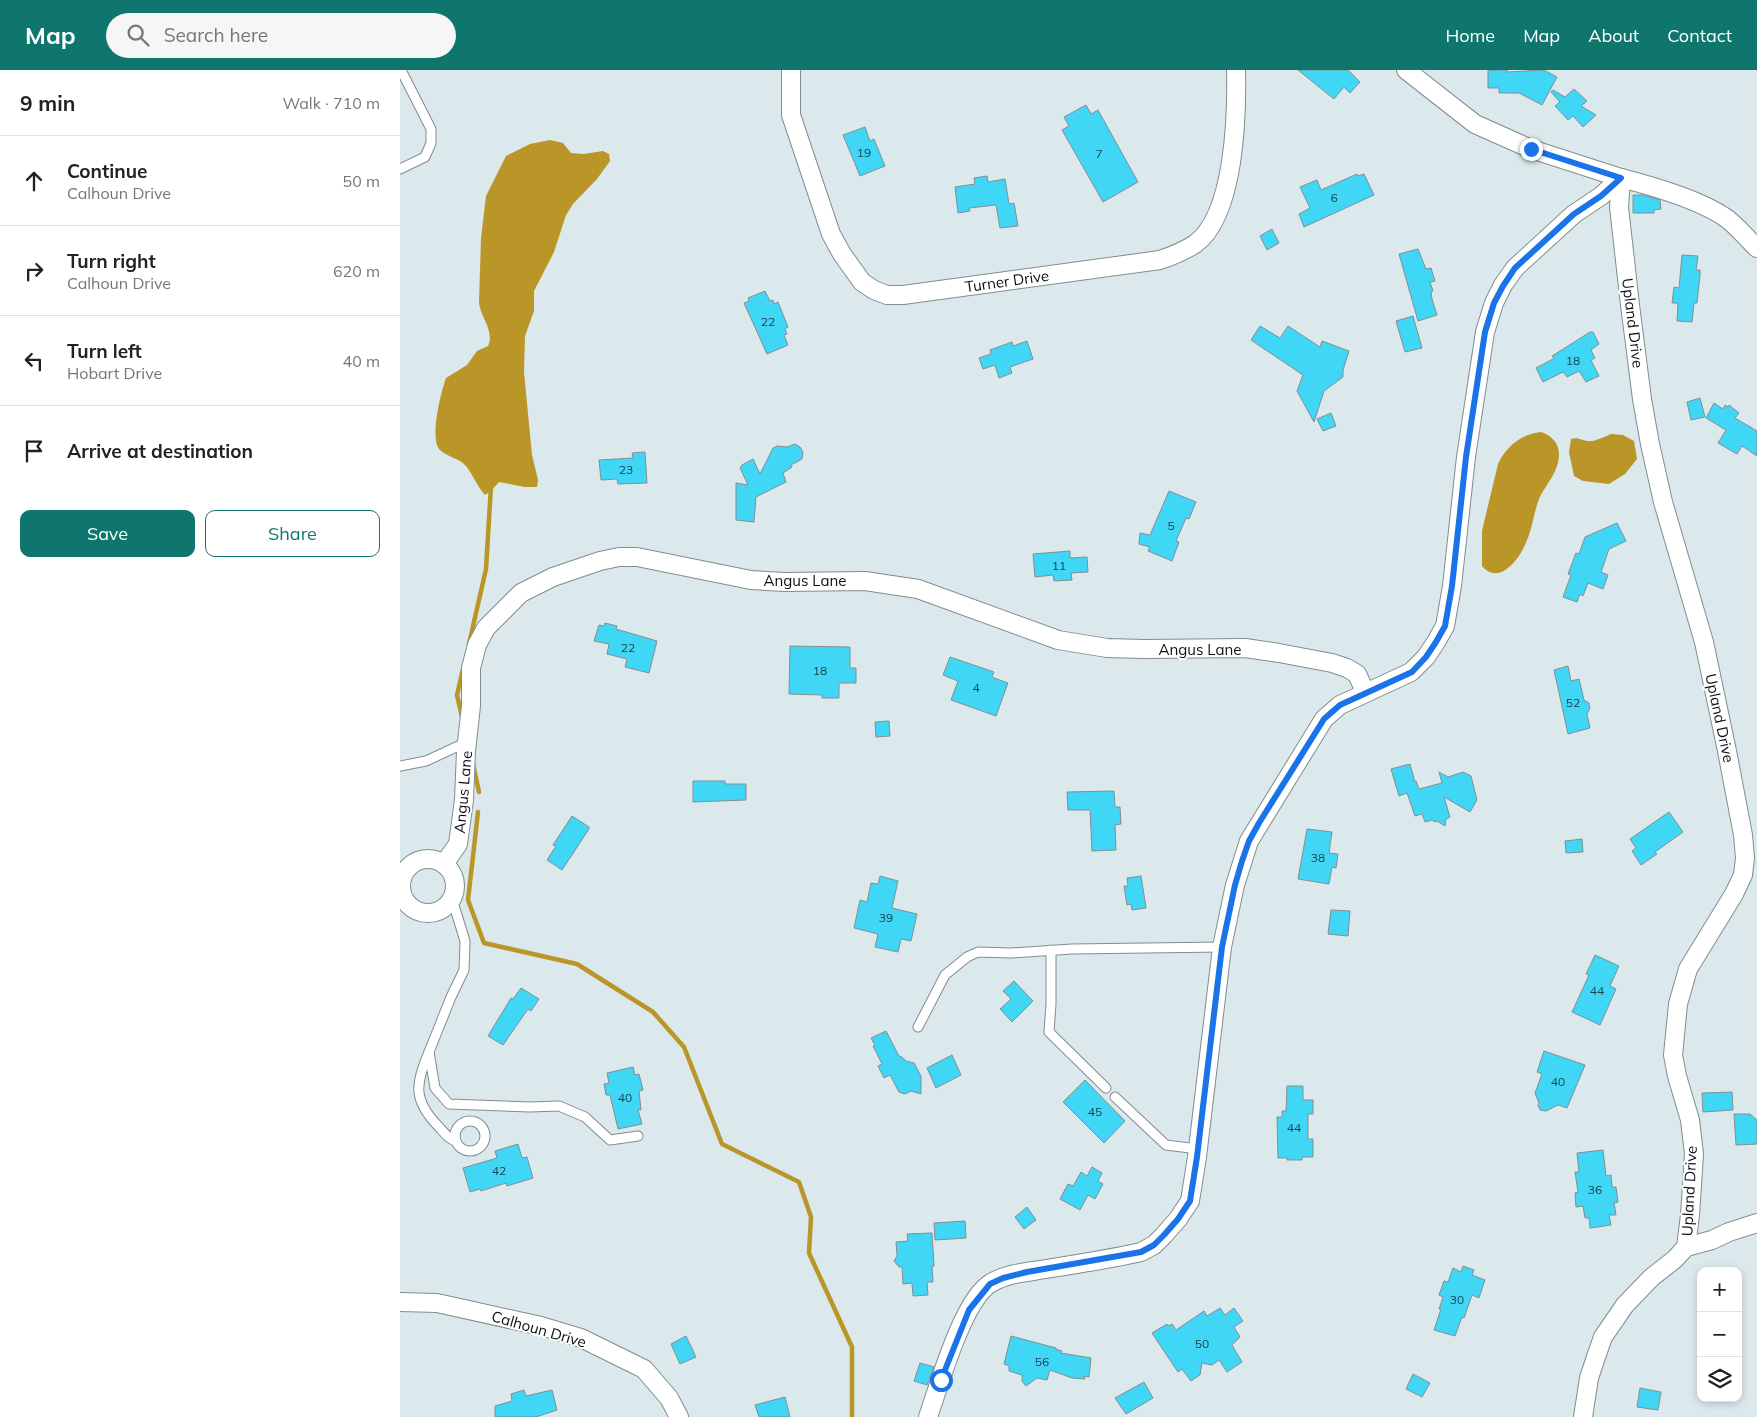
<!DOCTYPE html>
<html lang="en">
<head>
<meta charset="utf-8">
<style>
  :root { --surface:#fff; --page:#f6f6f6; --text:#222; --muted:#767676; --line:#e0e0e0; --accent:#0f766e }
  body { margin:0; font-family:Mulish,sans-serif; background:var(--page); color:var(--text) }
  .controls { position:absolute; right:15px; bottom:15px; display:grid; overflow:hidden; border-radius:10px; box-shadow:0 2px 8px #0003 }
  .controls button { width:45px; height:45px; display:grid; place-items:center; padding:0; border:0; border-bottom:1px solid var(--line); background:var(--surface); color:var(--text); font:25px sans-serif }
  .stop { position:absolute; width:15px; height:15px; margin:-11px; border:4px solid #1a73e8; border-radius:50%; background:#fff }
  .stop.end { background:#1a73e8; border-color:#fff; box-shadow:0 1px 5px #0008 }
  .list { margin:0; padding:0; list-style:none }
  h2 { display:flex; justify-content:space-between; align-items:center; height:65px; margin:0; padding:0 20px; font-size:21px }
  h2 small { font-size:16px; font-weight:400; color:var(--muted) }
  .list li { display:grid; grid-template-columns:32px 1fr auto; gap:15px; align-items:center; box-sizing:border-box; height:90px; padding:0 20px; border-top:1px solid var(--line) }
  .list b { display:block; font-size:19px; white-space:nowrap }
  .list p { margin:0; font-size:16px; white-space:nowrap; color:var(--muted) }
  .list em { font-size:16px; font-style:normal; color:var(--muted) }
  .actions { display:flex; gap:10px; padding:15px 20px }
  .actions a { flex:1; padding:11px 0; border:1px solid var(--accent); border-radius:10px; text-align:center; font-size:18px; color:var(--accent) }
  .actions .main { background:var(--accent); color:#fff }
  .icon { flex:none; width:28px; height:28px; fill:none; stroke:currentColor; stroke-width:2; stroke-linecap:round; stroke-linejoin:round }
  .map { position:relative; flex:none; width:1357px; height:1347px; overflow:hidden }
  header { display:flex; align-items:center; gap:30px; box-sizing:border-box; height:70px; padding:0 25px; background:var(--accent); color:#fff }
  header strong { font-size:24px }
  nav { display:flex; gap:28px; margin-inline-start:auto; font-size:18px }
  .search { width:350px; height:45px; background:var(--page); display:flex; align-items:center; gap:12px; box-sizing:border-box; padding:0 18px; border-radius:28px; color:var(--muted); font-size:19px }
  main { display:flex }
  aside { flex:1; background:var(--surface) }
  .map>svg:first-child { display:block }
</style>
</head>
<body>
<header>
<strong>Map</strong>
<div class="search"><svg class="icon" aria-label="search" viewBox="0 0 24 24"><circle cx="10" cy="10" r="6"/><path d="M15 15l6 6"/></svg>Search here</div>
<nav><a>Home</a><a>Map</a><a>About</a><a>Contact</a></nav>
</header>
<main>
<aside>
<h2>9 min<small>Walk · 710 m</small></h2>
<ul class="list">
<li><svg class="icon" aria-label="ahead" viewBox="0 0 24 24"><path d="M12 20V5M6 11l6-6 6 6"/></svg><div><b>Continue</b><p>Calhoun Drive</p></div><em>50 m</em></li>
<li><svg class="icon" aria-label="right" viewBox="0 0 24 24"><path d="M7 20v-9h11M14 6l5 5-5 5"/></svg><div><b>Turn right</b><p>Calhoun Drive</p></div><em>620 m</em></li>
<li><svg class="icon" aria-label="left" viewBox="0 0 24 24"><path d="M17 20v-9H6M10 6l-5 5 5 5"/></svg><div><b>Turn left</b><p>Hobart Drive</p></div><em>40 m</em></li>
<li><svg class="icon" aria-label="arrive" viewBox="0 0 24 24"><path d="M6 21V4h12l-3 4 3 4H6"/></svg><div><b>Arrive at destination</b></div></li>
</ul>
<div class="actions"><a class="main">Save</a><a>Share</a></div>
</aside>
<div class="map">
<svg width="1357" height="1347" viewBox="0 0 1357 1347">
  <rect width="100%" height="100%" fill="#dbe8ec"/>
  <!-- water -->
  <g fill="#b99627">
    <path d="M 150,70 L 163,73 L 171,83 L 184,84 L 203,81 L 209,84 L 210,91 L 197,109 L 173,134 L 166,145 L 154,182 L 134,221 L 134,241 L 125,266 L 124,302 L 132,385 L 138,410 L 137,417 L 125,417 L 99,412 L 91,421 L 85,425 C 77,416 73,405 66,396 C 59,388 47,387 40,380 C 29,369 41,322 46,308 L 67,295 L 77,281 L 88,276 C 95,261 80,247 79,232 L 81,168 L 86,126 L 106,86 L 130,74 Z"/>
    <path d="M 1141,362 C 1151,365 1159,373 1159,384 C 1159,402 1146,414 1139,429 C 1133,445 1132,462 1124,477 C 1117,492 1098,515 1082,496 L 1082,461 L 1098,394 C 1106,377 1121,364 1141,362 Z"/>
    <path d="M 1211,364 L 1223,365 L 1234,371 L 1237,389 L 1225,404 L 1209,414 L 1183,411 L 1174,406 L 1169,382 L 1171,369 C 1178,367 1180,370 1187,371 C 1195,372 1204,367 1211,364 Z"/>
  </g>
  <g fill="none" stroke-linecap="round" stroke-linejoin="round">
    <!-- stream -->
    <g stroke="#b99627" stroke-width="4.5">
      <path d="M 69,574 L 86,499 L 91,416"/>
      <path d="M 62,647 L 57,625 L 63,599"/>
      <path d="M 73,694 L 79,722"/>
      <path d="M 78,742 L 68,830 L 84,873 L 177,894 L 253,942 L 284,977 L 322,1074 L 399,1112 L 411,1147 L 409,1183 L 452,1277 L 452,1347"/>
    </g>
  </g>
  <!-- building -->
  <g fill="#40d6f5" stroke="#838f92">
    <path d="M 898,0 L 948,0 L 960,12 L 950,23 L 944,17 L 934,29 Z"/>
    <path d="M 1088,0 L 1107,0 L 1107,2 L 1144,0 L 1157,7 L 1142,35 L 1119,23 L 1099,23 L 1099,18 L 1088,18 Z"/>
    <path d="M 1174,19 L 1187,31 L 1181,36 L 1196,45 L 1183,57 L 1173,46 L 1168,50 L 1155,36 L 1160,32 L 1151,22 L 1153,20 L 1165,27 Z"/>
    <path d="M 686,35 L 691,44 L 698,40 L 738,112 L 703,132 L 662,60 L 669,56 L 664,47 Z"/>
    <path d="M 465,57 L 470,71 L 474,69 L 485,96 L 460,106 L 443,65 Z"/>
    <path d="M 957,104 L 958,106 L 964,104 L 974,125 L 904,157 L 899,144 L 910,138 L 900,117 L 917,110 L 921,120 Z"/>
    <path d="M 587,106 L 588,112 L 605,109 L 609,134 L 614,133 L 618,156 L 600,158 L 596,135 L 569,138 L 570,141 L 558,143 L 555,117 L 575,114 L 574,108 Z"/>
    <path d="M 1233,125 L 1244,125 L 1260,130 L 1261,139 L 1254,140 L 1254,143 L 1233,143 Z"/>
    <path d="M 872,159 L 879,173 L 867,180 L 860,166 Z"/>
    <path d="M 1018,179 L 1026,199 L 1031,198 L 1035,211 L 1030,212 L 1033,221 L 1031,222 L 1032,229 L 1037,245 L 1018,251 L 999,184 Z"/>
    <path d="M 1282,185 L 1298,186 L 1296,200 L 1300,200 L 1300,205 L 1297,233 L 1294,233 L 1292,252 L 1277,251 L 1278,233 L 1272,233 L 1274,217 L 1279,218 Z"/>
    <path d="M 365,221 L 370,231 L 373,230 L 374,234 L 378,232 L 388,257 L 385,259 L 387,264 L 384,265 L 388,275 L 367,284 L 344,233 L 349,231 L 348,228 Z"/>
    <path d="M 1013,246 L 1022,278 L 1005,282 L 996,251 Z"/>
    <path d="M 860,256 L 880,268 L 888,256 L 920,277 L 922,271 L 949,281 L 943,300 L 943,307 L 924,321 L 914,352 L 897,321 L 903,305 L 851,270 Z"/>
    <path d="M 1190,262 L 1193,262 L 1199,274 L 1191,280 L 1195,288 L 1191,290 L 1199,306 L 1186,312 L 1179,301 L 1167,307 L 1163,302 L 1143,312 L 1136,298 L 1151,290 L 1154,288 L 1152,286 Z"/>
    <path d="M 627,271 L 633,289 L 610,297 L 612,303 L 599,308 L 595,295 L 583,299 L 579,288 L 591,284 L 590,280 L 612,272 L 613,276 Z"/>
    <path d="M 1300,328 L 1305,347 L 1291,350 L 1287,332 Z"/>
    <path d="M 1314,333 L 1323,339 L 1325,335 L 1328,337 L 1329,335 L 1339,343 L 1335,348 L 1357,361 L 1357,386 L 1342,376 L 1337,384 L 1318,373 L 1326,360 L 1306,348 Z"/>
    <path d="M 931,343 L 936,356 L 923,361 L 917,349 Z"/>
    <path d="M 395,374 L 400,377 L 403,382 L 402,389 L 391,395 L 392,397 L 383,403 L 386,412 L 356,427 L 354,452 L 336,450 L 336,413 L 348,415 L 340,398 L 342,395 L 353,389 L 360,404 L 373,378 L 377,376 L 387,377 Z"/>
    <path d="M 245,382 L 247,413 L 218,414 L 217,409 L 201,410 L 199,390 L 233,388 L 232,383 Z"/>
    <path d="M 769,421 L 796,432 L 789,449 L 786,448 L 776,471 L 779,472 L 772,491 L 748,481 L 750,477 L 739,474 L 740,463 L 750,465 Z"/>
    <path d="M 1217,453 L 1226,471 L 1209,479 L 1201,502 L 1208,505 L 1203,519 L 1188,513 L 1183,526 L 1180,524 L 1177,532 L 1163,527 L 1171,505 L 1168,504 L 1176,483 L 1179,484 L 1185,467 Z"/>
    <path d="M 670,481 L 670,488 L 687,487 L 688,502 L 671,503 L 672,510 L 654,511 L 653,505 L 635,507 L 633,484 Z"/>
    <path d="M 205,553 L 217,556 L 216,559 L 257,571 L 249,603 L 225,597 L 227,589 L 207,584 L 209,574 L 194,571 L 199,555 L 204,556 Z"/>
    <path d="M 390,576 L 450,577 L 450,598 L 456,598 L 456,613 L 439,613 L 439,628 L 422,628 L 422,625 L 389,624 Z"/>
    <path d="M 550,587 L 594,602 L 592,606 L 594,608 L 608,613 L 596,646 L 551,630 L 558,611 L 543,605 Z"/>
    <path d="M 1168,596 L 1171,611 L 1179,609 L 1184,630 L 1189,633 L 1190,638 L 1187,644 L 1190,658 L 1168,664 L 1154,600 Z"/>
    <path d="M 489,651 L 490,666 L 476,667 L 475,652 Z"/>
    <path d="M 1010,694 L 1015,712 L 1016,711 L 1019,719 L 1042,713 L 1039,702 L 1048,707 L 1063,702 L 1071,706 L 1077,730 L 1070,742 L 1044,727 L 1050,747 L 1046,749 L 1045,756 L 1037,751 L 1034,752 L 1033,750 L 1025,752 L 1022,744 L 1015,746 L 1007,723 L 999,726 L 991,699 Z"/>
    <path d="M 293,711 L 325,711 L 325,714 L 346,714 L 346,730 L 293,732 Z"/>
    <path d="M 714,721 L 715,737 L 720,737 L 721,754 L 715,755 L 716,780 L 692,781 L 690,740 L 668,740 L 667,722 Z"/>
    <path d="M 1269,742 L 1283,762 L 1255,782 L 1257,784 L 1241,795 L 1232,781 L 1236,778 L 1230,769 Z"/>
    <path d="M 172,746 L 189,757 L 189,759 L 162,800 L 147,790 L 156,776 L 153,775 Z"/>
    <path d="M 907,759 L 932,762 L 929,783 L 938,784 L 936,798 L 932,797 L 929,814 L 898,809 Z"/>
    <path d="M 1182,769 L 1183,782 L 1166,783 L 1165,771 Z"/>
    <path d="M 480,806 L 498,811 L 492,838 L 517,844 L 511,871 L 501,869 L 498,882 L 475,877 L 478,864 L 454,858 L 460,830 L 467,832 L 471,813 L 478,814 Z"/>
    <path d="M 741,806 L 746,838 L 732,840 L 731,834 L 727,835 L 724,816 L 728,816 L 727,808 Z"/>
    <path d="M 931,840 L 950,841 L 948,866 L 928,864 Z"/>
    <path d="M 1195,885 L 1219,896 L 1210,916 L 1216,919 L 1200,955 L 1172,942 L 1189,905 L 1186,904 Z"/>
    <path d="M 614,911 L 633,931 L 612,952 L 600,939 L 611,929 L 603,921 Z"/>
    <path d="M 121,918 L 139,929 L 131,941 L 128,939 L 103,975 L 88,966 L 111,928 L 113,929 Z"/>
    <path d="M 486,961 L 499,986 L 502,987 L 506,991 L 514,993 L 521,1006 L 521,1024 L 511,1021 L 505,1024 L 499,1022 L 490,1005 L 484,1008 L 478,996 L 482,994 L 473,976 L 475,975 L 471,968 Z"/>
    <path d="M 1144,981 L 1185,995 L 1167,1038 L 1158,1035 L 1146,1041 L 1140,1040 L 1138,1035 L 1139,1033 L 1135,1023 L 1142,1004 L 1137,1002 Z"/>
    <path d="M 552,985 L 561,1005 L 536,1018 L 527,998 Z"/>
    <path d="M 233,997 L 235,1005 L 239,1004 L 243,1020 L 239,1021 L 241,1040 L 238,1040 L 242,1054 L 218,1059 L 210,1025 L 206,1025 L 204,1014 L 209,1013 L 207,1003 Z"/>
    <path d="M 685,1010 L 725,1051 L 704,1073 L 663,1032 Z"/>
    <path d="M 887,1016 L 903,1016 L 903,1030 L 913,1030 L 913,1044 L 908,1044 L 908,1069 L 913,1069 L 913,1087 L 902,1087 L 902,1090 L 887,1090 L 887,1088 L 878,1088 L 877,1047 L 882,1047 L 882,1041 L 886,1041 Z"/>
    <path d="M 1332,1022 L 1333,1040 L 1303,1042 L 1302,1023 Z"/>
    <path d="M 1334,1044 L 1350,1044 L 1357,1050 L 1357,1074 L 1336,1075 Z"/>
    <path d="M 118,1074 L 122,1088 L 127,1087 L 133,1108 L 107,1116 L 106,1113 L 81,1121 L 80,1119 L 70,1122 L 63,1098 L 97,1088 L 95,1081 Z"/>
    <path d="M 1203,1080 L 1206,1106 L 1211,1105 L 1212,1117 L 1216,1117 L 1218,1132 L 1214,1133 L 1216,1145 L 1209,1145 L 1211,1155 L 1190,1158 L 1189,1148 L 1185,1148 L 1183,1136 L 1176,1137 L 1175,1123 L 1178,1122 L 1175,1102 L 1179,1102 L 1177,1083 Z"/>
    <path d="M 692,1097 L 702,1103 L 698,1111 L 703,1114 L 695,1129 L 688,1125 L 680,1140 L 660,1129 L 668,1114 L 673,1116 L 681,1102 L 687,1106 Z"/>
    <path d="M 627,1137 L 636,1150 L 624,1159 L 615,1147 Z"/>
    <path d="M 565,1151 L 566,1168 L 535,1170 L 534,1153 Z"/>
    <path d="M 532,1163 L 534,1196 L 532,1196 L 533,1212 L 527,1212 L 528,1225 L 513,1226 L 512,1213 L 503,1214 L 502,1197 L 499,1197 L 494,1191 L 497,1186 L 496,1172 L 508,1171 L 507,1164 Z"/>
    <path d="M 1063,1196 L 1074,1200 L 1072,1205 L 1085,1210 L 1079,1228 L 1072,1225 L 1064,1248 L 1062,1247 L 1055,1266 L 1034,1260 L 1041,1239 L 1039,1239 L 1043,1227 L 1039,1225 L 1044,1211 L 1048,1212 L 1053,1198 L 1061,1202 Z"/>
    <path d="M 820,1238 L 825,1245 L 834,1238 L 843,1251 L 834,1257 L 840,1267 L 832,1275 L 842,1292 L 827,1302 L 819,1290 L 812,1295 L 802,1293 L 800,1305 L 791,1311 L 782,1299 L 778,1302 L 752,1263 L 767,1254 L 768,1256 L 772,1254 L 776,1260 L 804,1241 L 807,1246 Z"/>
    <path d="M 286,1266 L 296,1287 L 280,1294 L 271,1274 Z"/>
    <path d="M 611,1266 L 656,1278 L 656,1279 L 662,1281 L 661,1283 L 691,1288 L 689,1307 L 684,1306 L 685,1309 L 672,1308 L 650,1300 L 647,1310 L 637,1308 L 626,1316 L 622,1311 L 622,1305 L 609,1301 L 609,1296 L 604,1294 Z"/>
    <path d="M 520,1293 L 534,1297 L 527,1315 L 514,1311 Z"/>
    <path d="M 1013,1304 L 1030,1313 L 1022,1327 L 1006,1319 Z"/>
    <path d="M 744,1312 L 753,1328 L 726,1344 L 715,1328 Z"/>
    <path d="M 1240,1318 L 1261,1322 L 1258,1340 L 1237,1337 Z"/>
    <path d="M 124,1320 L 126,1326 L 152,1320 L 157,1340 L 136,1347 L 95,1347 L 95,1336 L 112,1331 L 111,1324 Z"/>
    <path d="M 385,1327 L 390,1347 L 359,1347 L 355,1335 Z"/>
  </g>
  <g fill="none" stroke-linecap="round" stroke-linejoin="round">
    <defs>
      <g id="lane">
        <path d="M 0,99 L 25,87 L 31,73 L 31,59 L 1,0"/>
        <path d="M 0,696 L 26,691 L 67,672"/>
        <path d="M 651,880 L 651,934 L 649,962 L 706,1018"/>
        <path d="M 518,957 L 545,905 L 567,887 L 578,882 L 611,883 L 672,879 L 822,877"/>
        <path d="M 29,982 L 51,927 L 64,900 L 65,871 L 52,829"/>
        <path d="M 715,1027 L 766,1075 L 798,1079"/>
        <circle cx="70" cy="1066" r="15"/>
        <path d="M 56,1071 C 48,1069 44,1062 38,1056 C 13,1030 15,1014 29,982 L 35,1018 L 49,1034 L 130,1037 L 159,1036 L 185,1047 L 210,1070 L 238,1066"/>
      </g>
      <g id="street">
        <path d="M 391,0 L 391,45 L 431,164 L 442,184 L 462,212 L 474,220 L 487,225 L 503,225 L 760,190 C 772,186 784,181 795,174 C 835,145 837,45 836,0"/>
        <path d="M 1006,0 L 1075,54 L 1131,79 L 1221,108 L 1219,137 L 1230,235 L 1242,329 L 1250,374 L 1263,432 L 1304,572 L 1327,681 L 1343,765 L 1345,788 L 1343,805 L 1334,824 L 1288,899 L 1278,934 L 1273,985 L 1277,1006 L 1290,1050 L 1294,1084 L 1290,1145 L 1286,1177"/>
        <circle cx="28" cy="816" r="27"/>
        <path d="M 44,794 L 58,774 L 64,730 L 66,681 L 71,636 L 71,598 L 77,575 L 86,558 L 121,523 L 153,507 L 200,491 L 219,487 L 237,487 L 351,510 L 385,512 L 465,511 L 518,519 L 658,570 L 707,578 L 744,579 L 845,578 L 879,583 L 932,593 L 947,598 L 957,604 L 962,615 L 965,623"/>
        <path d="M 0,1232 L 37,1233 L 141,1256 L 181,1268 L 244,1299 L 269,1328 L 279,1347"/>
        <path d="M 528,1347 C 539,1316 563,1229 591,1213 C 607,1203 629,1202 646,1199 C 678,1194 710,1189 741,1182 L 754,1175 L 764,1165 L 778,1149 L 790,1131 L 797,1087 L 822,877 L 835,815 L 849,771 L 924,649 L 940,635 L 1011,602 L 1026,587 L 1036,572 L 1045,556 L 1052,516 L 1066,387 L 1085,262 L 1094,233 L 1103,215 L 1115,198 L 1174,144 L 1201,126 L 1221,108 C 1252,116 1297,129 1323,146 C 1335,153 1347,169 1357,178"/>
        <path d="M 1183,1347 L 1189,1308 L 1197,1284 L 1203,1267 L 1225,1235 L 1252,1207 L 1275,1189 L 1286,1177 L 1312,1170 L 1329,1162 L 1357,1153"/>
      </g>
    </defs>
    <!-- lane casing -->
    <use href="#lane" stroke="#818d90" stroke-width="11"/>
    <!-- street casing -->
    <use href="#street" stroke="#818d90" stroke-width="20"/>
    <!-- lane -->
    <use href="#lane" stroke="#fff" stroke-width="9"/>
    <!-- street -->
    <use href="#street" stroke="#fff" stroke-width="18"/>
  </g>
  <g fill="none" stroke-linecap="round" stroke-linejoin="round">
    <!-- route -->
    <path stroke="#1a73e8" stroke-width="6" d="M 541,1310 L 569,1240 L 590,1214 L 603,1208 L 627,1202 L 741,1182 L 754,1175 L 764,1165 L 778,1149 L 790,1131 L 797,1087 L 822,877 L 835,815 L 842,791 L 849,771 L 859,753 L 924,649 L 940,635 L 1012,602 L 1026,587 L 1036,572 L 1045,556 L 1052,516 L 1066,387 L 1085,262 L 1094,233 L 1103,216 L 1115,198 L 1174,144 L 1201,126 L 1221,108 L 1131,79"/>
  </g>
  <g text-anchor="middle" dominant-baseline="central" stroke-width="4" stroke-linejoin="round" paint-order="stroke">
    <!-- number labels -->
    <g font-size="12" fill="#1a424c">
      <text x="464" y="82">19</text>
      <text x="699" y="83">7</text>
      <text x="934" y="127">6</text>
      <text x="368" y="251">22</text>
      <text x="1173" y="290">18</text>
      <text x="226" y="399">23</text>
      <text x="771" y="455">5</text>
      <text x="659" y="495">11</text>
      <text x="228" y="577">22</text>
      <text x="420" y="600">18</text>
      <text x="576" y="617">4</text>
      <text x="1173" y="632">52</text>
      <text x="918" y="787">38</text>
      <text x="486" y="847">39</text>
      <text x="1197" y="920">44</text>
      <text x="1158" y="1011">40</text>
      <text x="225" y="1027">40</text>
      <text x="695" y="1041">45</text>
      <text x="894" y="1057">44</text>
      <text x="99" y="1100">42</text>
      <text x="1195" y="1119">36</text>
      <text x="1057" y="1229">30</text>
      <text x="802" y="1273">50</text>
      <text x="642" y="1291">56</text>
    </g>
    <!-- street labels -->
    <g font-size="15" fill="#0d1113" stroke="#fff">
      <text transform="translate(607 211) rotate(-8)">Turner Drive</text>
      <text transform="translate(1233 253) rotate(83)">Upland Drive</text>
      <text x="405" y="510">Angus Lane</text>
      <text x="800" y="579">Angus Lane</text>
      <text transform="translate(1320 648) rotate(78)">Upland Drive</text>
      <text transform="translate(63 722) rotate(-85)">Angus Lane</text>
      <text transform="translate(1289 1121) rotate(-87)">Upland Drive</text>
      <text transform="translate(139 1259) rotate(16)">Calhoun Drive</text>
    </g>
  </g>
</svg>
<div class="controls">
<button>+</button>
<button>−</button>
<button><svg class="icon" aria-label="layers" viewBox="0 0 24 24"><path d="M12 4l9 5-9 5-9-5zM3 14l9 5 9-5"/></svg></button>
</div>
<div class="stop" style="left:541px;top:1310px"></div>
<div class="stop end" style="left:1131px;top:79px"></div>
</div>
</main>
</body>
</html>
